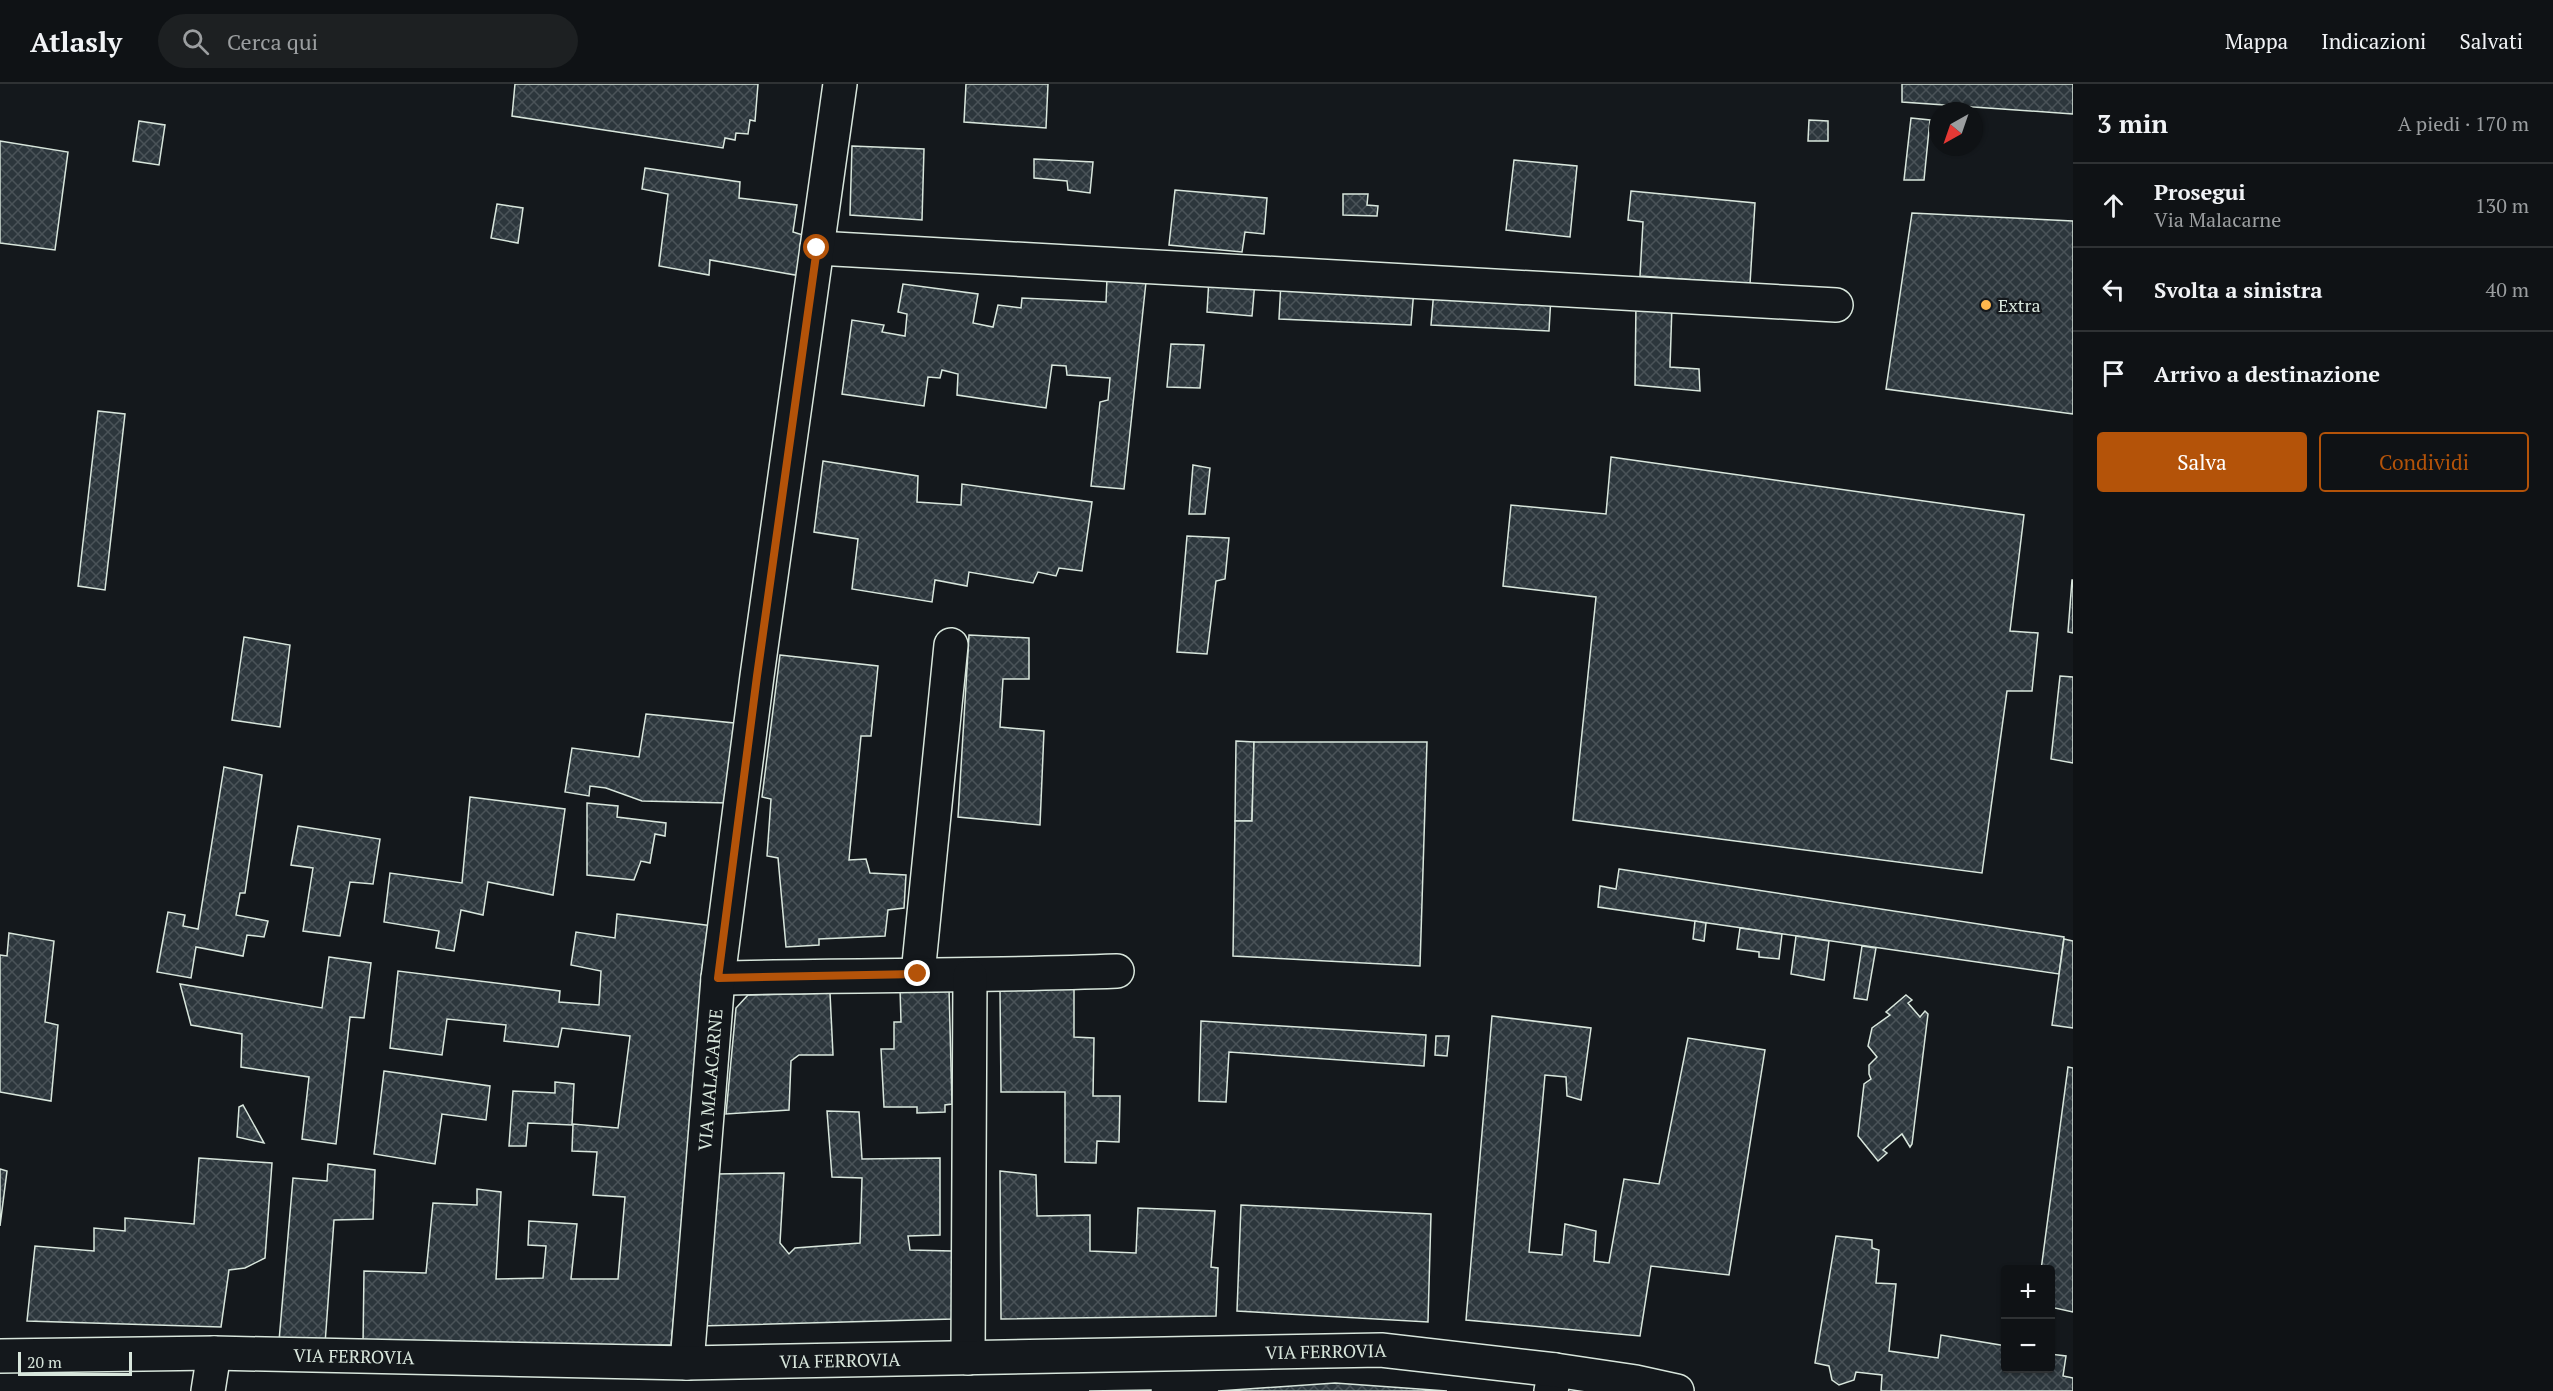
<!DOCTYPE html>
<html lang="it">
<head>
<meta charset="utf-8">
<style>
  :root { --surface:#0f1215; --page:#1d2022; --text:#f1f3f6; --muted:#9b9ea0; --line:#2f3234; --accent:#b45309 }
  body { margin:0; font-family:"PT Serif",serif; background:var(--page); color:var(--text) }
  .controls { position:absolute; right:18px; bottom:18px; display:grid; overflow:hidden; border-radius:6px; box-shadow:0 2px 4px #0004 }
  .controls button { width:54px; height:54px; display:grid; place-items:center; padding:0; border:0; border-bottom:2px solid var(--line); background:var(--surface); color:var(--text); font:30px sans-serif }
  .compass { position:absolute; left:1929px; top:18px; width:54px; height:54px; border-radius:50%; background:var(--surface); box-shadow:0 2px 4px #0004; rotate:220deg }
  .scale { position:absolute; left:18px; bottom:15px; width:114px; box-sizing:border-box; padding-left:6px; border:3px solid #d8e6dc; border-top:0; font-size:16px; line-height:21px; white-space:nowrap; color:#d8e6dc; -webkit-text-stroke:4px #14181c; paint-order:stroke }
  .stop { position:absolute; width:18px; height:18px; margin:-14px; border:4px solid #b45309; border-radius:50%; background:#fff }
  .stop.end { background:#b45309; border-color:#fff; box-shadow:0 2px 6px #0008 }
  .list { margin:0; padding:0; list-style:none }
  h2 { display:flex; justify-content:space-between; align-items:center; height:78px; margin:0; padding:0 24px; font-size:26px }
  h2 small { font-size:20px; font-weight:400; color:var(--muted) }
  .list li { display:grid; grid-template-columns:39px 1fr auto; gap:18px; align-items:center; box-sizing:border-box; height:84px; padding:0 24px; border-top:2px solid var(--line) }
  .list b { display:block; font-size:22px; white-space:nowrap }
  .list p { margin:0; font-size:20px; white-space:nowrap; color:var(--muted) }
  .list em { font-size:20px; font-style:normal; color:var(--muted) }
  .actions { display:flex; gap:12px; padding:18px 24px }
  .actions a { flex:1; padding:14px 0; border:2px solid var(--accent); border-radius:6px; text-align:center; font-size:21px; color:var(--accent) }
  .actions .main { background:var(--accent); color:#fff }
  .icon { flex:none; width:33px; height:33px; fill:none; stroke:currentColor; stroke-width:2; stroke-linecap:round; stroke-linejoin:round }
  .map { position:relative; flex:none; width:2073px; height:1307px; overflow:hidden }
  header { display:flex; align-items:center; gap:36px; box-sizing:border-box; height:84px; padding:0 30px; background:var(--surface); border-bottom:2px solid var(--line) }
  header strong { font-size:28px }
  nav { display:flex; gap:33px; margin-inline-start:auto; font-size:21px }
  .search { width:420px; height:54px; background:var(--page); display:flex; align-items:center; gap:15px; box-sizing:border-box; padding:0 21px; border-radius:33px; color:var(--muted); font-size:22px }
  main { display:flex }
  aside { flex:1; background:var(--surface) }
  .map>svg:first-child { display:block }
</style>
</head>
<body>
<header>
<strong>Atlasly</strong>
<div class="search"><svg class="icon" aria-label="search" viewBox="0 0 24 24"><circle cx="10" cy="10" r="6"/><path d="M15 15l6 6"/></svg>Cerca qui</div>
<nav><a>Mappa</a><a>Indicazioni</a><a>Salvati</a></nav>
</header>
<main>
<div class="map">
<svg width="2073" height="1307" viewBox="0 0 2073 1307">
  <defs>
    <pattern id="building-cross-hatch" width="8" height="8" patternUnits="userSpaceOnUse" patternTransform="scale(1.5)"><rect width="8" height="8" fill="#2c363c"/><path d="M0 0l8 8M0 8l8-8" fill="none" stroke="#4a5358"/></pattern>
  </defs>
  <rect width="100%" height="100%" fill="#14181c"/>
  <!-- building -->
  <g fill="url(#building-cross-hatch)" stroke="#d8e6dc" stroke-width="1.5">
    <path d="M 515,0 L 758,0 L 755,37 L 750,36 L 748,50 L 736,49 L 735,56 L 725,54 L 723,64 L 512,32 Z"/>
    <path d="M 966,0 L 1048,0 L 1046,44 L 964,38 Z"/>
    <path d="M 1902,0 L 2073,0 L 2073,30 L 1902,18 Z"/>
    <path d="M 1911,34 L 1930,36 L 1924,96 L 1904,96 Z"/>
    <path d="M 1809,36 L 1828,37 L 1828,57 L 1808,57 Z"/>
    <path d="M 139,37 L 165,41 L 159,81 L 133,77 Z"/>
    <path d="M 0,57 L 68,68 L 55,166 L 0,159 Z"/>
    <path d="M 852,62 L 924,65 L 922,136 L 850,131 Z"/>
    <path d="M 1034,75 L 1093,78 L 1090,109 L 1068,106 L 1067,97 L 1034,94 Z"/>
    <path d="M 1514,76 L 1577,82 L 1570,153 L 1506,146 Z"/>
    <path d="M 645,84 L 740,98 L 739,114 L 797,121 L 793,148 L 806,152 L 801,192 L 710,176 L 709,191 L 659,182 L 668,110 L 642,105 Z"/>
    <path d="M 1175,106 L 1267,114 L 1264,150 L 1245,148 L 1242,168 L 1169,161 Z"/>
    <path d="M 1631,107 L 1755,119 L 1750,200 L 1640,192 L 1643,138 L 1628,136 Z"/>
    <path d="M 1343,110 L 1368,110 L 1367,121 L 1378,122 L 1377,132 L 1343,131 Z"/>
    <path d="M 497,120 L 523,124 L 518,159 L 491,154 Z"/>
    <path d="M 1912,129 L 2073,137 L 2073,330 L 1886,305 Z"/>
    <path d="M 1107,194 L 1146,198 L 1124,405 L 1091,402 L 1100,318 L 1108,316 L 1110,294 L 1067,291 L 1066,282 L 1052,281 L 1046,324 L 957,311 L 958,290 L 942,286 L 940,294 L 928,293 L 924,322 L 842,310 L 852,236 L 884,241 L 882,248 L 905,252 L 907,230 L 898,228 L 903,200 L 978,210 L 973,239 L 993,243 L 998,221 L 1021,224 L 1022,214 L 1106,218 Z"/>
    <path d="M 1209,194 L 1255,197 L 1252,232 L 1207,228 Z"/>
    <path d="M 1281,198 L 1414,205 L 1411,241 L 1279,235 Z"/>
    <path d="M 1434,206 L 1551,212 L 1549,247 L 1431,241 Z"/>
    <path d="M 1636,218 L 1672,221 L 1670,283 L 1699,285 L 1700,307 L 1635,301 Z"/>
    <path d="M 1171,260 L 1204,261 L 1200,304 L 1167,303 Z"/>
    <path d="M 98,327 L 125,330 L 105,506 L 78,502 Z"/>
    <path d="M 1611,373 L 2024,431 L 2010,547 L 2038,549 L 2032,607 L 2007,607 L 1982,789 L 1573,736 L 1596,513 L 1503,502 L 1511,421 L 1606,430 Z"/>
    <path d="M 823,377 L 918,392 L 917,418 L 961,421 L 962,400 L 1092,418 L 1082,487 L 1059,484 L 1056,492 L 1038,488 L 1033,499 L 969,488 L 967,502 L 935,496 L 932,518 L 852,505 L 858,455 L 814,448 Z"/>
    <path d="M 1193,381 L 1210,384 L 1205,430 L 1189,430 Z"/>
    <path d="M 1187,452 L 1229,454 L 1225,495 L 1216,497 L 1207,570 L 1177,568 Z"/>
    <path d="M 2072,496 L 2073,496 L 2073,549 L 2068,548 Z"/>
    <path d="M 969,551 L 1029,554 L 1029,595 L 1003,595 L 1000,643 L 1044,647 L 1040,741 L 958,733 Z"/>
    <path d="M 244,553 L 290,561 L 280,643 L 232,636 Z"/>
    <path d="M 780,571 L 878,582 L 871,652 L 861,652 L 849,776 L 866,775 L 870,789 L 906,791 L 904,824 L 888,826 L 885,852 L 819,855 L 819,861 L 786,863 L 778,774 L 767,772 L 771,715 L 762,713 Z"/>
    <path d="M 2060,592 L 2073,593 L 2073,679 L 2051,675 Z"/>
    <path d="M 646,630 L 734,639 L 728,719 L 642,717 L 606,704 L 590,702 L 589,712 L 565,708 L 572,664 L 639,673 Z"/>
    <path d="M 1236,657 L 1254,658 L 1252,737 L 1235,737 Z"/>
    <path d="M 1254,658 L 1427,658 L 1420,882 L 1233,872 L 1235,737 L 1252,737 Z"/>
    <path d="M 224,683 L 262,691 L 245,809 L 240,809 L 236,831 L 268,837 L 264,853 L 247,851 L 243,872 L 196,863 L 191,894 L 157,888 L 168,828 L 185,831 L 183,842 L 198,845 Z"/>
    <path d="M 470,713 L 565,725 L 553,811 L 488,798 L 483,831 L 461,826 L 454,867 L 436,864 L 439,847 L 384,838 L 390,789 L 462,799 Z"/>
    <path d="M 587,719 L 618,722 L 617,733 L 666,739 L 665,752 L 655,750 L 650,779 L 641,777 L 634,796 L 587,791 Z"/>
    <path d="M 298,742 L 380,755 L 373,800 L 350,798 L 340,852 L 303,847 L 313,784 L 291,781 Z"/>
    <path d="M 1619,785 L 2064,853 L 2059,890 L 1598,823 L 1600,802 L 1616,805 Z"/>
    <path d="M 617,830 L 713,842 L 671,1261 L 363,1261 L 364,1187 L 426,1189 L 433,1119 L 477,1121 L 477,1105 L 501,1108 L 496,1195 L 543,1194 L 546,1162 L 528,1161 L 529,1137 L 577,1140 L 571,1195 L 618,1195 L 625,1113 L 593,1111 L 597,1068 L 572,1067 L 573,1040 L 618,1044 L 630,952 L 562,944 L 558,963 L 504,957 L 506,941 L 447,935 L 442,971 L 390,964 L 398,887 L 560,907 L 559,918 L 599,921 L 601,887 L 571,881 L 576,848 L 615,854 Z"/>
    <path d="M 1695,837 L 1706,839 L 1704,857 L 1693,855 Z"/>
    <path d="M 1740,844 L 1782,850 L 1779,875 L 1759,873 L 1759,868 L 1737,865 Z"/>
    <path d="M 9,849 L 54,857 L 45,938 L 58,941 L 51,1017 L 0,1008 L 0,871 L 7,872 Z"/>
    <path d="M 1796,852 L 1829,857 L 1824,896 L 1791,890 Z"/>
    <path d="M 2064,855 L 2073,857 L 2073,944 L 2052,941 Z"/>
    <path d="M 1862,862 L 1876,864 L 1867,916 L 1854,914 Z"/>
    <path d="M 329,873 L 371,879 L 364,934 L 350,933 L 336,1060 L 302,1055 L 309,993 L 241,983 L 242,950 L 191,941 L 180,900 L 322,924 Z"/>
    <path d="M 1074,903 L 1074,953 L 1094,954 L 1093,1012 L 1120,1012 L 1119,1058 L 1097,1057 L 1096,1079 L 1065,1078 L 1065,1008 L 1001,1008 L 1000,905 Z"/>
    <path d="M 900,904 L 949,904 L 952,1020 L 945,1021 L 945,1028 L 917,1029 L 917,1023 L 884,1023 L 881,965 L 894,965 L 894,938 L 901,938 Z"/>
    <path d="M 830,909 L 833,971 L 799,971 L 791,977 L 789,1026 L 726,1030 L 736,924 L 748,911 Z"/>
    <path d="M 1906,911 L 1912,916 L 1908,919 L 1920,933 L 1925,927 L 1928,930 L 1912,1060 L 1910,1063 L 1902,1050 L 1883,1066 L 1887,1069 L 1878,1077 L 1858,1052 L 1864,1000 L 1871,995 L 1869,990 L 1869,981 L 1877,973 L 1868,962 L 1872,944 L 1890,931 L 1886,928 Z"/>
    <path d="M 1492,932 L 1591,944 L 1581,1016 L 1567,1012 L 1566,993 L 1545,991 L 1529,1168 L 1562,1171 L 1565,1140 L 1596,1147 L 1594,1177 L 1609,1179 L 1624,1095 L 1659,1100 L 1688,954 L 1765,966 L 1729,1191 L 1651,1182 L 1640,1252 L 1466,1236 Z"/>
    <path d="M 1201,937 L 1426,951 L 1424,982 L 1229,968 L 1226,1018 L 1199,1017 Z"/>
    <path d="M 1436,952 L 1449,952 L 1447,972 L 1435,971 Z"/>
    <path d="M 2068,983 L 2073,984 L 2073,1228 L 2050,1223 L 2050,1186 L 2041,1186 Z"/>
    <path d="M 384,987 L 490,1002 L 486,1036 L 442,1030 L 435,1080 L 374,1070 Z"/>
    <path d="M 555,998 L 574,1000 L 572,1041 L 528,1039 L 526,1062 L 509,1062 L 513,1007 L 555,1009 Z"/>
    <path d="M 243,1021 L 264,1059 L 237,1053 L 239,1023 Z"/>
    <path d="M 827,1027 L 859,1028 L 862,1075 L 940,1074 L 940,1151 L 908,1152 L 910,1166 L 952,1167 L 953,1235 L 700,1242 L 715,1090 L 784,1089 L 780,1159 L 789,1170 L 795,1164 L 860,1159 L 862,1094 L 832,1093 Z"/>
    <path d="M 199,1074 L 272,1079 L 265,1174 L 245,1184 L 229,1186 L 221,1243 L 27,1237 L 35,1162 L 94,1167 L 94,1144 L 125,1147 L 125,1134 L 194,1140 Z"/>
    <path d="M 328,1080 L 375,1086 L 373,1135 L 334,1136 L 325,1260 L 279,1257 L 293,1094 L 327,1097 Z"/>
    <path d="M 0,1085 L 7,1087 L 0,1142 Z"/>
    <path d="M 1000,1087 L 1036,1091 L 1037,1132 L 1090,1131 L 1090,1167 L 1136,1169 L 1138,1124 L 1215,1127 L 1211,1183 L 1218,1184 L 1216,1232 L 1001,1235 Z"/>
    <path d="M 1241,1121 L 1431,1130 L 1428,1238 L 1237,1227 Z"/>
    <path d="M 1836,1152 L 1872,1156 L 1872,1164 L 1879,1166 L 1876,1199 L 1896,1200 L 1889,1267 L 1938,1274 L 1941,1251 L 2006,1262 L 2006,1284 L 2050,1284 L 2050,1270 L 2066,1272 L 2063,1292 L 2073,1294 L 2073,1307 L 1881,1307 L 1882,1291 L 1856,1288 L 1854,1296 L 1839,1301 L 1832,1296 L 1829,1282 L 1815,1279 Z"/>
    <path d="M 1335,1299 L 1447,1307 L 1218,1307 Z"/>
    <path d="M 1151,1306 L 1151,1307 L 1089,1307 Z"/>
  </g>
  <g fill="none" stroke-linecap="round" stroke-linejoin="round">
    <defs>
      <g id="street">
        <path d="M 817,164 L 1836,221"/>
        <path d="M 918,890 L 951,561"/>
        <path d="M 718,894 C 851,891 984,892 1117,887"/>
        <path d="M 968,1274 L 970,892"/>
        <path id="s1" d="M 687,1279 L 718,894 L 757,592 L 840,0"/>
        <path d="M 208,1307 L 214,1269"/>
        <path d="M 1551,1307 L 1555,1286"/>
      </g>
      <g id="secondary">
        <path id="s2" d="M 0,1272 L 214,1269 L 687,1279 L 1381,1266 L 1555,1286 L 1636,1298 L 1677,1307"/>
      </g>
    </defs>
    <!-- street casing -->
    <use href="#street" stroke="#d8e6dc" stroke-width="36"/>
    <!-- secondary casing -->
    <use href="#secondary" stroke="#d8e6dc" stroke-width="36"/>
    <!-- street -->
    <use href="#street" stroke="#14181c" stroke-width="33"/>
    <!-- secondary -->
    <use href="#secondary" stroke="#14181c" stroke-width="33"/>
  </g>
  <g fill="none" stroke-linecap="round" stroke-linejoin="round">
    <!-- route -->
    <path stroke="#b45309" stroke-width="8" d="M 817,164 L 757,592 L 718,894 L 918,890"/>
  </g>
  <!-- markers -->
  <circle fill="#ffb74d" stroke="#14181c" stroke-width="2" cx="1986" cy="221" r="6"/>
  <g text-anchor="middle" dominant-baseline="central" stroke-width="4.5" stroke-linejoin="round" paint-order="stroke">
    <!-- poi labels -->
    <g font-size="18" fill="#d8e6dc" stroke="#14181c" text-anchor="start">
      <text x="1998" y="221">Extra</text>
    </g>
    <!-- street labels -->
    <g font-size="18" fill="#d8e6dc" stroke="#14181c">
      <text stroke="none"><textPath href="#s1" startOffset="284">VIA MALACARNE</textPath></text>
      <text stroke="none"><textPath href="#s2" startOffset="1326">VIA FERROVIA</textPath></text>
      <text stroke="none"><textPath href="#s2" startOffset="354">VIA FERROVIA</textPath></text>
      <text stroke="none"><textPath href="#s2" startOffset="840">VIA FERROVIA</textPath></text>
    </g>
  </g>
</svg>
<div class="controls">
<button>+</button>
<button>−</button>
</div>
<svg class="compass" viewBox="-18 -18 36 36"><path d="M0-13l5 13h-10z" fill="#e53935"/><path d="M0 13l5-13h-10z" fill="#9b9ea0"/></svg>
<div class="scale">20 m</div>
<div class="stop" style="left:817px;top:164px"></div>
<div class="stop end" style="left:918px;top:890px"></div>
</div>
<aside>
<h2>3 min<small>A piedi · 170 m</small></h2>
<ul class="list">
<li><svg class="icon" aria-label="ahead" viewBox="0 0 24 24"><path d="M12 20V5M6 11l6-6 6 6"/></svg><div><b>Prosegui</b><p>Via Malacarne</p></div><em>130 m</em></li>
<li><svg class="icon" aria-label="left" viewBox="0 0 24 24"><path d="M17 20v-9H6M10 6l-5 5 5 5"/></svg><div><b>Svolta a sinistra</b></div><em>40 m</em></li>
<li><svg class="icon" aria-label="arrive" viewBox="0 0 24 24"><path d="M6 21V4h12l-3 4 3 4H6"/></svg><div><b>Arrivo a destinazione</b></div></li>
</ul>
<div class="actions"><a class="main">Salva</a><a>Condividi</a></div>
</aside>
</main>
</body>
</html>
